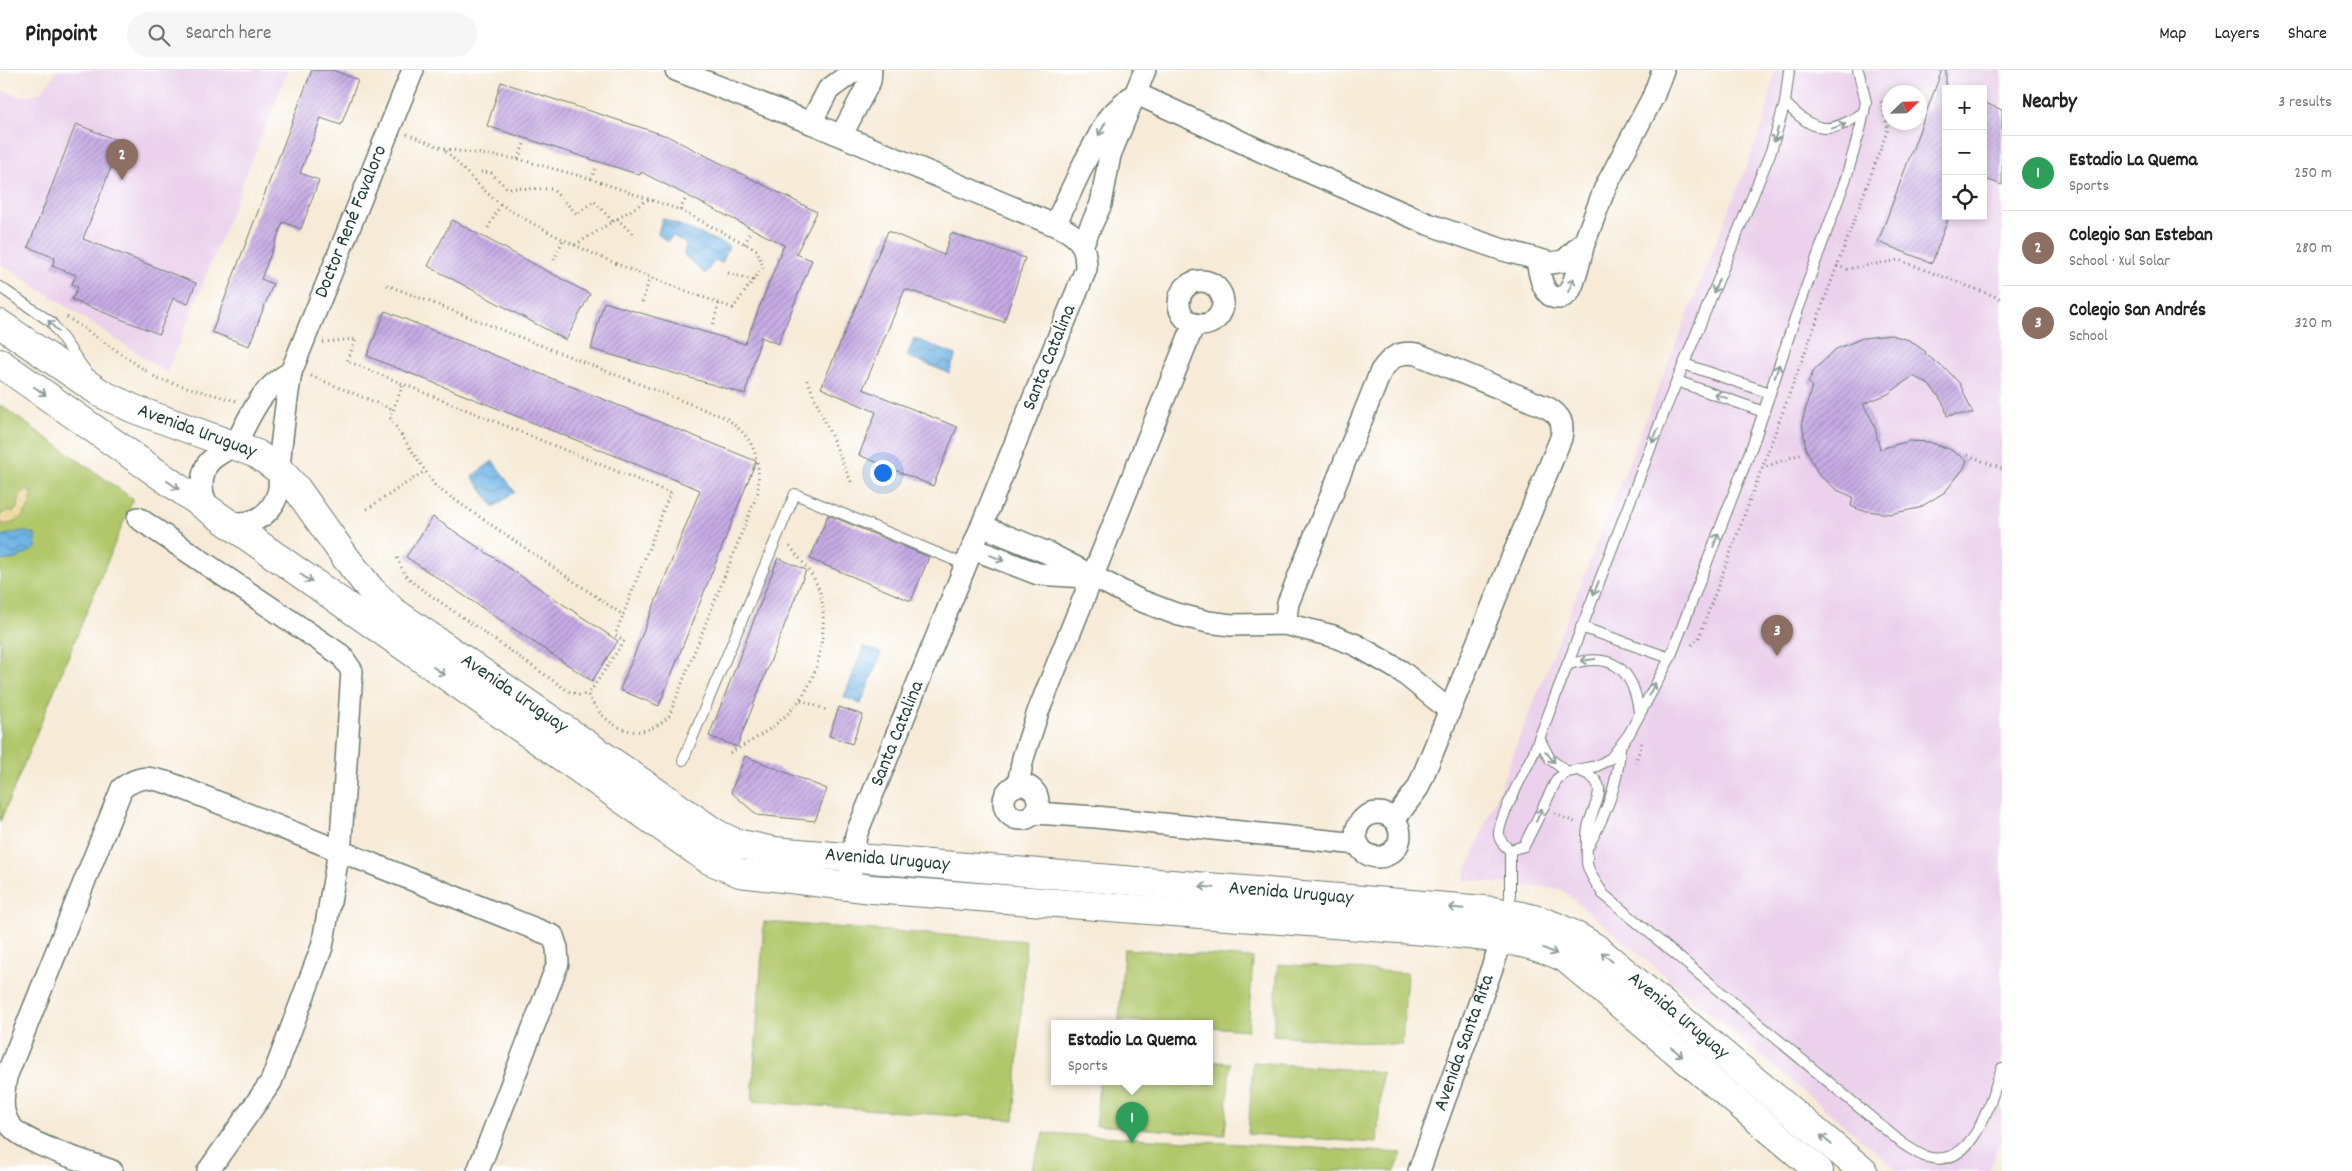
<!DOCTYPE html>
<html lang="en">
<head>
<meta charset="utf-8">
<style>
  :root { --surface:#fff; --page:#f6f6f6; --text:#222; --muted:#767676; --line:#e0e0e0; --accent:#1f6fb2 }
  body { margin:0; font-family:Dekko,sans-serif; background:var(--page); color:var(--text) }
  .controls { position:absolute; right:15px; top:15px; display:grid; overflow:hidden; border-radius:0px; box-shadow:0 2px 8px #0003 }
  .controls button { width:45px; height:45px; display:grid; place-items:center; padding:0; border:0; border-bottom:1px solid var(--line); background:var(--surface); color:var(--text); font:25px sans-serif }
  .compass { position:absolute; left:1882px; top:15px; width:45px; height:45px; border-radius:50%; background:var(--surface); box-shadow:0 2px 8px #0003; rotate:67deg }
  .you { position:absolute; left:882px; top:402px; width:18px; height:18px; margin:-12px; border:4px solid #fff; border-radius:50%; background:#1a73e8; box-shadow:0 0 0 8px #1a73e833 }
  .badge { display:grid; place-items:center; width:32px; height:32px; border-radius:50%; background:var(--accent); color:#fff; font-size:16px; font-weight:700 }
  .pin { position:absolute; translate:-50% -41px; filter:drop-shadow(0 1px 2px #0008) }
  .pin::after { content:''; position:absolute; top:26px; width:18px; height:15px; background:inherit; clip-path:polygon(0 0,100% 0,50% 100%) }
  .popup { position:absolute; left:1051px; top:950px; width:162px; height:65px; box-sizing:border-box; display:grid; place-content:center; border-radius:0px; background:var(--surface); filter:drop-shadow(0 1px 4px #0005); font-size:16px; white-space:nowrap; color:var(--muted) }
  .popup b { font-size:19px; color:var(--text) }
  .popup::after { content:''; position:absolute; left:50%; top:100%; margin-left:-10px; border:10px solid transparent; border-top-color:var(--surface) }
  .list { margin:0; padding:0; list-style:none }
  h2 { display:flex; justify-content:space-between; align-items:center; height:65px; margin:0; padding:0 20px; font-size:21px }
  h2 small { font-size:16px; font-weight:400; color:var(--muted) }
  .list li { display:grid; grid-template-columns:32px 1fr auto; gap:15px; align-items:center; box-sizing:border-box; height:75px; padding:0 20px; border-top:1px solid var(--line) }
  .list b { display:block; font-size:19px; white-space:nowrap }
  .list p { margin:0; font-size:16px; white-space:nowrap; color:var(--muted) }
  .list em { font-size:16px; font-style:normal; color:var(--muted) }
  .icon { flex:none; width:28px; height:28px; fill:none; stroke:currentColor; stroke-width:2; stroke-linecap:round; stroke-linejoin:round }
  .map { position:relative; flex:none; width:2002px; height:1101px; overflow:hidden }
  header { display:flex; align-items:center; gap:30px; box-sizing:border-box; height:70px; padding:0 25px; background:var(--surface); border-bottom:1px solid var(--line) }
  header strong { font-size:24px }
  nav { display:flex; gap:28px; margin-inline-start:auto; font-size:18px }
  .search { width:350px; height:45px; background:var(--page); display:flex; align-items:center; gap:12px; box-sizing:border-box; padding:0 18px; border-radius:28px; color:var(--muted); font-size:19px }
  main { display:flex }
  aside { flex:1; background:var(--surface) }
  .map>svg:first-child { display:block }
</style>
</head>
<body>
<header>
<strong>Pinpoint</strong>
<div class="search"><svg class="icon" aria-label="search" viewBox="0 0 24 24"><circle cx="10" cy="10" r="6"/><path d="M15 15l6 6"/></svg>Search here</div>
<nav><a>Map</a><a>Layers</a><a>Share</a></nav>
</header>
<main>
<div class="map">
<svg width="2002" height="1101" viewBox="0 0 2002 1101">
  <defs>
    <pattern id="sand-dots" width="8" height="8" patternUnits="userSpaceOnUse" patternTransform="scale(1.25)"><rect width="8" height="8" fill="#eeda9e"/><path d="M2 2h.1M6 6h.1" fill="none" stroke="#ccbc89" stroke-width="1.8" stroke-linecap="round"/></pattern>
    <pattern id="water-waves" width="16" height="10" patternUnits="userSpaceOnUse" patternTransform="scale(1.25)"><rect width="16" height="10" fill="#6fb4e5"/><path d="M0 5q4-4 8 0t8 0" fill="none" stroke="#5b94ba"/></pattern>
    <pattern id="building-hatch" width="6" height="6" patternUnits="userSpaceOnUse" patternTransform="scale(1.25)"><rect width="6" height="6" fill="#c7abe5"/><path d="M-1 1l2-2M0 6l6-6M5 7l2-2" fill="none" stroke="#a18cba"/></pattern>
  </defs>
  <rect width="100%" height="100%" fill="#fff"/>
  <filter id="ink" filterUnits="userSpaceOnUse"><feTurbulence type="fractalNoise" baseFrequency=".02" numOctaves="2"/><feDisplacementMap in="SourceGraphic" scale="10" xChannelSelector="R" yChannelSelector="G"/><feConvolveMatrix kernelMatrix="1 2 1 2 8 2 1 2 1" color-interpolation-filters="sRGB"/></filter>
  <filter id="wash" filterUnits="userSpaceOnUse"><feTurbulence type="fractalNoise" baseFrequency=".0096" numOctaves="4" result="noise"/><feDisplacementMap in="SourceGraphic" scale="20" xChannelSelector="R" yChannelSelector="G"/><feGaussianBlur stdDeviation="1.12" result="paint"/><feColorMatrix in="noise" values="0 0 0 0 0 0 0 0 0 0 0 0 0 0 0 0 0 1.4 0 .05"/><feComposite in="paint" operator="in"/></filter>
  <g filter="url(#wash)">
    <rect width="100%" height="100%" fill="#f7ebd8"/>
    <!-- built -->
    <g fill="#ebd1ec" fill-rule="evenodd">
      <path d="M 58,0 L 288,0 L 167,303 L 0,193 L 0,20 L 19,26 L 32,25 L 42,21 Z"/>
      <path d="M 1775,0 L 2002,0 L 2002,1067 L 1989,1101 L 1899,1101 L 1561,819 L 1463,810 L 1764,52 ZM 1946,19 L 1983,19 L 1983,146 L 1946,146 ZM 1890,22 L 1920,22 L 1920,52 L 1890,52 Z"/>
    </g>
    <!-- grass -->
    <g fill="#b1c76b" stroke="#688250">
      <path d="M 0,335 L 133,429 L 0,752 Z"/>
      <path d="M 764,852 L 1026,871 L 1014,1050 L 752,1031 Z"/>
      <path d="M 1124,879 L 1253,888 L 1248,960 L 1210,957 L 1210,954 L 1170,954 L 1119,950 Z"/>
      <path d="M 1278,894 L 1407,903 L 1402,975 L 1273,965 Z"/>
      <path d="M 1210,991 L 1230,993 L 1225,1065 L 1096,1055 L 1099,1012 L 1210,1012 Z"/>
      <path d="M 1253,992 L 1382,1002 L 1377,1073 L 1248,1064 Z"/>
      <path d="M 1044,1063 L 1402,1083 L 1395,1101 L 1031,1101 Z"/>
    </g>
    <!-- sand -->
    <path fill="url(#sand-dots)" stroke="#868c69" d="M 27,420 L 32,423 C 30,441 20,456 0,454 L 1,444 L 9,441 L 14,442 L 17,439 L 21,423 Z"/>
    <!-- water -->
    <g fill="url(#water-waves)" stroke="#47788c">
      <path d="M 662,148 L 729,176 L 722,193 L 715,190 L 705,204 L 684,185 L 686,173 L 673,166 L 667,172 L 658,164 Z"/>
      <path d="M 914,268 L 956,285 L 949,303 L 907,286 Z"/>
      <path d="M 493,391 L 515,422 L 494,437 L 472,406 Z"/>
      <path d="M 22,461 L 35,464 L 36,478 L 16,489 L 0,491 L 0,466 Z"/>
      <path d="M 864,576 L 881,583 L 861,634 L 844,627 Z"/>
    </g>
    <g id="blocks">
      <!-- building -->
      <g fill="url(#building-hatch)">
        <path d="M 312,0 L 333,0 L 358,10 L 341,55 L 321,48 L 300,103 L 319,110 L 301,159 L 283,152 L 261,209 L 273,214 L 249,276 L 212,262 Z"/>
        <path d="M 1942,0 L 1946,0 L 1946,146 L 1949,146 L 1932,193 L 1878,172 Z"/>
        <path d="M 501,12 L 667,66 L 817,142 L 796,184 L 812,190 L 778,274 L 761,267 L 745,324 L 591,279 L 604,232 L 745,274 L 784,175 L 641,102 L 640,105 L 487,56 Z"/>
        <path d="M 1983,32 L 2002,40 L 2002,115 L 1983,108 Z"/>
        <path d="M 76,54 L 121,72 L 83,169 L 196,213 L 188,234 L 173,228 L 159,264 L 72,230 L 78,217 L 72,214 L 76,205 L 52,196 L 55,188 L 28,177 Z"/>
        <path d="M 452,150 L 590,224 L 566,270 L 428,196 Z"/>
        <path d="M 888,161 L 944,185 L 951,163 L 1025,188 L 1004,252 L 905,219 L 863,319 L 957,357 L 933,416 L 859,385 L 876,342 L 821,318 Z"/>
        <path d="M 385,241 L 756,391 L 659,636 L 620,620 L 700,420 L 367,286 Z"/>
        <path d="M 1891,265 L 1909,270 L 1926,282 L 1925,284 L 1948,301 L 1960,314 L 1973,344 L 1956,344 L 1947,346 L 1945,337 L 1938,325 L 1928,314 L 1913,306 L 1888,324 L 1863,334 L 1874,354 L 1880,379 L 1909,371 L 1929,372 L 1949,379 L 1967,390 L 1964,398 L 1945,422 L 1919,438 L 1890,444 L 1860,440 L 1851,436 L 1853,427 L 1837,420 L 1818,404 L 1806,379 L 1802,352 L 1812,316 L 1808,312 L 1815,299 L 1836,279 L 1863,268 Z"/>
        <path d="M 828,445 L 929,487 L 911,531 L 810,489 Z"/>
        <path d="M 433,447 L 618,571 L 592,611 L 406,487 Z"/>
        <path d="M 778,488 L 806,500 L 737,677 L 709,666 Z"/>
        <path d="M 839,637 L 863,645 L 852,674 L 829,666 Z"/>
        <path d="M 745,686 L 827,719 L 815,751 L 757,745 L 731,722 Z"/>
      </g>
    </g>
  </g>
  <g filter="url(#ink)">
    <use href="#blocks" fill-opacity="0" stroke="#6b7a6d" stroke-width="1"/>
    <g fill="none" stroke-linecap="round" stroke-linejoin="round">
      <defs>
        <g id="service">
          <path d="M 1789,0 L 1785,33 L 1771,81 L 1665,340 L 1534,682 C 1527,697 1497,751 1499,765 C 1500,772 1505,776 1510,780 L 1524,776 L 1557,709 L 1567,702 L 1597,696 L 1611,688 L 1629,664 L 1670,588 L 1754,371 L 1795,248 L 1846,108 L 1861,56 L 1866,32 L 1858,0"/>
          <path d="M 1785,33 C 1815,62 1828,67 1864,42"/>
          <path d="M 0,217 L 51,252 L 87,303"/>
          <path d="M 1684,294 L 1770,323"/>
          <path d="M 1677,311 L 1764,342"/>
          <path d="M 1581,557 L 1670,588"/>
          <path d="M 1567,595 C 1611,581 1633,597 1639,642"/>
          <path d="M 1539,668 L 1550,689 L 1567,702"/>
          <path d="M 683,690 L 795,424 L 966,495"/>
          <path d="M 1578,700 C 1615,713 1593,732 1588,758 C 1586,768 1587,783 1587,793 C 1588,803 1598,815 1603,824 L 1903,1074 C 1910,1078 1919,1085 1927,1087 C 1975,1100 1990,1030 2002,998"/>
          <path d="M 1589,775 C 1606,743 1618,715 1620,678"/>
          <path d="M 1510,842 L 1510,780"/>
        </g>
        <g id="minor">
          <path d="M 676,0 L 811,53 L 1064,159 C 1082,169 1086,178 1086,199 L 856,765 L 849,816"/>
          <path d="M 1135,23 L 1261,81 L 1428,154 L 1500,179 L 1551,193 L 1564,191 L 1585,171 L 1605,118 L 1653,27 L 1663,0"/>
          <path d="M 811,53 L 828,20 L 855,0"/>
          <path d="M 841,66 L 870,11 L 871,0"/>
          <path d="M 1055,155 L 1084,93 L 1109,47 L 1131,27"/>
          <path d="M 1083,173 L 1101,134 L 1110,85 L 1145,0"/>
          <path d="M 1537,191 C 1539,202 1543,229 1559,228 C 1563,227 1566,225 1569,222 C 1577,208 1580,188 1584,173"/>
          <circle cx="1201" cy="233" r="22"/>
          <path d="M 291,302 C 286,334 282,365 279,397 C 278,405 281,415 278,423 C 261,477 186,451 205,399 C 211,383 231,382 238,369 C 253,341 261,318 291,302 Z"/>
          <path id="s1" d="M 291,302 L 413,0"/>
          <path d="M 138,448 L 341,585 L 352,601 L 341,770 L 322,877 L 271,1012 L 208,1101"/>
          <path d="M 982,456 L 1048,483 L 1139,530 L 1176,544 L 1208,552 L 1232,555 L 1285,554 L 1333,566 L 1356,575 L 1401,601 L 1449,640"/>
          <path d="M 973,479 L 1038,504 L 1085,507"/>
          <path d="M 1285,554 L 1288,533 L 1381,301 C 1391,287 1399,281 1417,284 L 1548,338 C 1561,346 1564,353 1561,368 L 1418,718 L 1394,750"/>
          <circle cx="1021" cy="732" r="17"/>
          <path d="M 1018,715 L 1023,688 L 1038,642 L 1194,254"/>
          <path d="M 1035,743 L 1096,747 L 1358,774"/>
          <circle cx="1378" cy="765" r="22"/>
          <path d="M 112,1101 C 89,1092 18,1073 8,1052 C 0,1038 4,1022 6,1007 L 122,718 C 142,704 149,707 172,714 L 553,866 L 557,878 L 558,893 L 478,1101"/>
          <path id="s2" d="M 1419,1101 L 1507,856"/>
        </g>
        <g id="secondary">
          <path id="s3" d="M 0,254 L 102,324 L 134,339 L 257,384 L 279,400 L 297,419 L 346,488 L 371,520 L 393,541 L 717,764 L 736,773 L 774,781 L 1484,840 C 1531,846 1556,852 1596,878 L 1863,1101"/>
          <path d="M 0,293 L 709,790 L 740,803 L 872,819 L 1451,863 C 1490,868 1529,870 1565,888 L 1819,1101"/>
        </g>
      </defs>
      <!-- service casing -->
      <use href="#service" stroke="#6b7a6d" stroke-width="12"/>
      <!-- minor casing -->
      <use href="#minor" stroke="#6b7a6d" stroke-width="24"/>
      <!-- secondary casing -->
      <use href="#secondary" stroke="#6b7a6d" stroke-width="30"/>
      <!-- path -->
      <g stroke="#6b7a6d" stroke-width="3" stroke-dasharray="1 4" stroke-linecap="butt">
        <path d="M 407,64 L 444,79 L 518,89 L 591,109 L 680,140 L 757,180 L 763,197 L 733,238 C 653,209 574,181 502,135 C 483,122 461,96 444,79"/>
        <path d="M 518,89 L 524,74"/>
        <path d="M 481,102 L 491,103 L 507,118 L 552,119 L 577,144 L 594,131 L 613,152"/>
        <path d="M 591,109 L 597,96"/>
        <path d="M 680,140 L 685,130"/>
        <path d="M 617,149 L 635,166"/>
        <path d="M 488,158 L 501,134"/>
        <path d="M 745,174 L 750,162"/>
        <path d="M 575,175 L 649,129"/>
        <path d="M 554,190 L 563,170"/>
        <path d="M 1837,196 L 1847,199 L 1899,190 L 2002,229"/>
        <path d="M 728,203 L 753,210"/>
        <path d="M 387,215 L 726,348 C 756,370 760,387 758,422 L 669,646 C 639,676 605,658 588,625 L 624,571 L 615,565 L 623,545"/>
        <path d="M 642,232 L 650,208"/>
        <path d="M 67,247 L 158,309 L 236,331"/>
        <path d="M 713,254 L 719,233"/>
        <path d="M 323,272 L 356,269 L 347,291 L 670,423 L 623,545 L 436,417 L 390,348 L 404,312"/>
        <path d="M 311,306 L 394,340"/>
        <path d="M 807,310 L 852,414"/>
        <path d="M 1968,385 L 2002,399"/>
        <path d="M 1762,398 L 1803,383"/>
        <path d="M 367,439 L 425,401"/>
        <path d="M 397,488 L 405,505 L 416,515 L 568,621 L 579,625 L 588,624"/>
        <path d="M 1692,575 L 1699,567 L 1888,59 L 1881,31"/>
        <path d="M 801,630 L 826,640"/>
        <path d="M 730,683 C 782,655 815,630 822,568 C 824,553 824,537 820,522 C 814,504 800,490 789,475"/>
        <path d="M 1635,693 L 1642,673"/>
        <path d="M 1555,744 L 1577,753"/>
      </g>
      <!-- service -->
      <use href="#service" stroke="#fff" stroke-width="10"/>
      <!-- minor -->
      <use href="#minor" stroke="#fff" stroke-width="21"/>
      <!-- secondary -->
      <use href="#secondary" stroke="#fff" stroke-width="28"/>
    </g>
    <!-- one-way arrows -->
    <defs><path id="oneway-shaft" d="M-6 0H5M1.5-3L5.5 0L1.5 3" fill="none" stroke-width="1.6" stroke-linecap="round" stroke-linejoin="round" transform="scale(1.25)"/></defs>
    <g stroke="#8f9e9a">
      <use href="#oneway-shaft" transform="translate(1839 56) rotate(-20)"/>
      <use href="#oneway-shaft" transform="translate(1102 59) rotate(118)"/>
      <use href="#oneway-shaft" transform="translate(1776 65) rotate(106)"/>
      <use href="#oneway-shaft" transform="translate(1571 215) rotate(-68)"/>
      <use href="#oneway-shaft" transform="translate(1716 216) rotate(112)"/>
      <use href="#oneway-shaft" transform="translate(53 256) rotate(-131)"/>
      <use href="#oneway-shaft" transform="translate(1777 301) rotate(-72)"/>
      <use href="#oneway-shaft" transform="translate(40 321) rotate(35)"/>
      <use href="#oneway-shaft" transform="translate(1721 326) rotate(-160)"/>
      <use href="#oneway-shaft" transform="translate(1655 366) rotate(111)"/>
      <use href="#oneway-shaft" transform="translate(173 415) rotate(35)"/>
      <use href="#oneway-shaft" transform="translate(1716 470) rotate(-69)"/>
      <use href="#oneway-shaft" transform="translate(997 488) rotate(23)"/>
      <use href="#oneway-shaft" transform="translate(306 508) rotate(35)"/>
      <use href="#oneway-shaft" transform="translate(1596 518) rotate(111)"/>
      <use href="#oneway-shaft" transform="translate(1588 590) rotate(172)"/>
      <use href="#oneway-shaft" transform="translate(439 601) rotate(35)"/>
      <use href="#oneway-shaft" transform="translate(1652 619) rotate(-62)"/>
      <use href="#oneway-shaft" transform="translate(1550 687) rotate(51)"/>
      <use href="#oneway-shaft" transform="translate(1539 745) rotate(-66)"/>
      <use href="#oneway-shaft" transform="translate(1207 817) rotate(-175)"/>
      <use href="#oneway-shaft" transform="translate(1456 838) rotate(-175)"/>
      <use href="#oneway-shaft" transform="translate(1550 881) rotate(24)"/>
      <use href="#oneway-shaft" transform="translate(1607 887) rotate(-140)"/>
      <use href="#oneway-shaft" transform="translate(1677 982) rotate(40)"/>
      <use href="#oneway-shaft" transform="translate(1826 1070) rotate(-140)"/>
    </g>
  </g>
  <g text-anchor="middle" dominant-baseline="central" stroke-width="4" stroke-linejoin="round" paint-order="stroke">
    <!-- street labels -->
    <g font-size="20" fill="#1f3d34" stroke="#fff">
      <text stroke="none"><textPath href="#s1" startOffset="162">Doctor René Favaloro</textPath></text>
      <text transform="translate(1050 288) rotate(-68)">Santa Catalina</text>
      <text stroke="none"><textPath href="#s3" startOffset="226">Avenida Uruguay</textPath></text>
      <text stroke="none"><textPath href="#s3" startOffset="646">Avenida Uruguay</textPath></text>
      <text transform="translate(898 664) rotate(-68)">Santa Catalina</text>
      <text stroke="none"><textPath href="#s3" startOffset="1066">Avenida Uruguay</textPath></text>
      <text stroke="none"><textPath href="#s3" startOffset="1471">Avenida Uruguay</textPath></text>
      <text stroke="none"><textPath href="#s3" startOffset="1891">Avenida Uruguay</textPath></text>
      <text stroke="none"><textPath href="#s2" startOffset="136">Avenida Santa Rita</textPath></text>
    </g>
  </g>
</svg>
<div class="controls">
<button>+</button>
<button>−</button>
<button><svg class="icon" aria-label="locate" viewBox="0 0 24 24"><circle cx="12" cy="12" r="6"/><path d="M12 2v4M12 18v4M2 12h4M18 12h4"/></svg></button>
</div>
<svg class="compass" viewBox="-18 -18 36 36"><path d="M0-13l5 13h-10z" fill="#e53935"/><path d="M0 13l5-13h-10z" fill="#767676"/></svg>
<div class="you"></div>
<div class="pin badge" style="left:1132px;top:1073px;background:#2e9e5b">1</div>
<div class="popup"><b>Estadio La Quema</b>Sports</div>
<div class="pin badge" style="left:122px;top:110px;background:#8d6e63">2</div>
<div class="pin badge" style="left:1777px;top:586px;background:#8d6e63">3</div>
</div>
<aside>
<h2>Nearby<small>3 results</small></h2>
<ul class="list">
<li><span class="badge" style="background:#2e9e5b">1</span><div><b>Estadio La Quema</b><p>Sports</p></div><em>250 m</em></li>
<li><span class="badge" style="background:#8d6e63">2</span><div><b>Colegio San Esteban</b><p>School · Xul Solar</p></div><em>280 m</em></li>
<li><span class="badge" style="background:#8d6e63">3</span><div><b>Colegio San Andrés</b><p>School</p></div><em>320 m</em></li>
</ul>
</aside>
</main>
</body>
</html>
